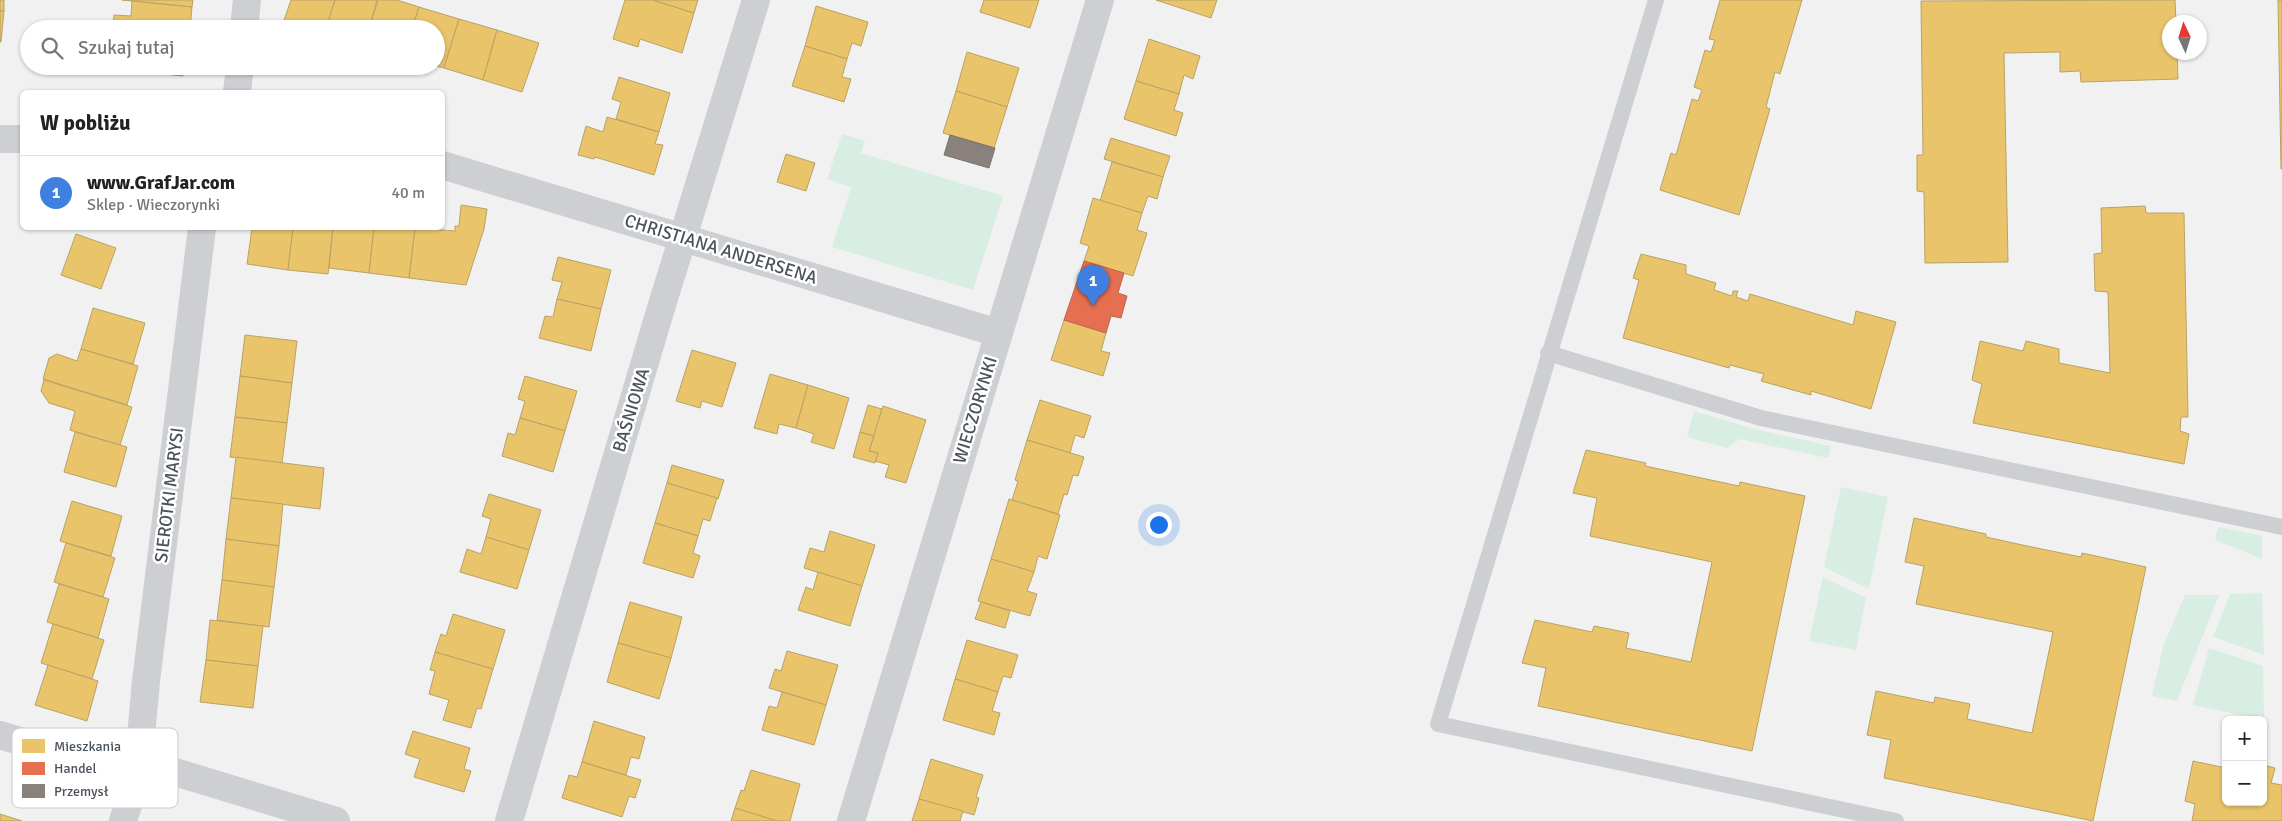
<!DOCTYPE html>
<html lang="pl">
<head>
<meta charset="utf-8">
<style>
  :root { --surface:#fff; --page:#f2f2f2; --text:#222; --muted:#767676; --line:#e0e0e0; --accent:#848a90 }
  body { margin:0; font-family:Signika,sans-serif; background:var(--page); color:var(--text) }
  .controls { position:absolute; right:15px; bottom:15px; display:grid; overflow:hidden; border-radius:8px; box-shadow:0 1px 4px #0004 }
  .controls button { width:45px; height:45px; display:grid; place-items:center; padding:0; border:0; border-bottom:1px solid var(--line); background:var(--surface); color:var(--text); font:25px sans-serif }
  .compass { position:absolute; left:2162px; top:15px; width:45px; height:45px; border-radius:50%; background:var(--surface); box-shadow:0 1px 4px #0004; rotate:356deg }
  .you { position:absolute; left:1158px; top:524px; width:18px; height:18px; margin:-12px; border:4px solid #fff; border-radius:50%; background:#1a73e8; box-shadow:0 0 0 8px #1a73e833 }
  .badge { display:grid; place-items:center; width:32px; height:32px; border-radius:50%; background:var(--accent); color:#fff; font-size:16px; font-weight:700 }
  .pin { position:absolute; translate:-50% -41px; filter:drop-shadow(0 1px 2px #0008) }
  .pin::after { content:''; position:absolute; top:26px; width:18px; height:15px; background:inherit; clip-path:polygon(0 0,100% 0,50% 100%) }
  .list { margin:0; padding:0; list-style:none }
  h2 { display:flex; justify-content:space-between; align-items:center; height:65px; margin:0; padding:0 20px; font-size:21px }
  h2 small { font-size:16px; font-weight:400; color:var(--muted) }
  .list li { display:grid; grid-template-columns:32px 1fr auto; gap:15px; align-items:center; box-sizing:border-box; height:75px; padding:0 20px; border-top:1px solid var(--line) }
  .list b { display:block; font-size:19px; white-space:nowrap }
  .list p { margin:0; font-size:16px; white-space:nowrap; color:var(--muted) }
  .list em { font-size:16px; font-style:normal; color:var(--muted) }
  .icon { flex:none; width:28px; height:28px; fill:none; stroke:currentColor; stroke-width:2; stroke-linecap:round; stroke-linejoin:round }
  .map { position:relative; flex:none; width:2282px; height:821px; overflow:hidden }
  .search { position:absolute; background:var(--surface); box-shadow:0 1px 4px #0004; left:20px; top:20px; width:425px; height:55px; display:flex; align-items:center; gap:12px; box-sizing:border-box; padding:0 18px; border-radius:28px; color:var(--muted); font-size:19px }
  .panel { position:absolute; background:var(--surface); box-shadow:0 1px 4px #0004; left:20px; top:90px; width:425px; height:140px; border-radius:8px }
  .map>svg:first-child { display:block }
</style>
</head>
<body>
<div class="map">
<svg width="2282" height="821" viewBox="0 0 2282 821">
  <rect width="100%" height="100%" fill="#f1f1f1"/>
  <!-- green -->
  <g fill="#d8eee3">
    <path d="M 842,134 L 865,141 L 861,153 L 1003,196 L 973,290 L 832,247 L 851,187 L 827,179 Z"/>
    <path d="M 1694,411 L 1754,429 L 1831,446 L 1828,458 L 1740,439 L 1727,448 L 1687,437 Z"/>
    <path d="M 1841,487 L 1888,497 L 1869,589 L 1824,567 Z"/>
    <path d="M 2218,527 L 2262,536 L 2262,559 L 2215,540 Z"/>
    <path d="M 1823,577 L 1866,598 L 1856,650 L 1809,641 Z"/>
    <path d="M 2262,593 L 2264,655 L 2213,637 L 2230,594 Z"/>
    <path d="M 2185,595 L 2219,595 L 2177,701 L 2152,696 L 2163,647 Z"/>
    <path d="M 2209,648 L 2263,666 L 2264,720 L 2193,705 Z"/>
  </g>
  <!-- homes -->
  <g fill="#e9c46a" stroke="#b9a266">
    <rect x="0" y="0" width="4" height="11"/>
    <path d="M 122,0 L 193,0 L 192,7 Z"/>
    <path d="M 291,0 L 335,0 L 326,29 L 293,29 L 282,26 Z"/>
    <path d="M 335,0 L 377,0 L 369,29 L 326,29 Z"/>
    <path d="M 378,0 L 397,0 L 419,7 L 412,29 L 369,29 Z"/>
    <path d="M 625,0 L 653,0 L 694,13 L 682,53 L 640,39 L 638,47 L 613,39 Z"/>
    <path d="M 653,0 L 698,0 L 694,13 Z"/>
    <path d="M 984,0 L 1039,0 L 1030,28 L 980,12 Z"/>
    <path d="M 1156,0 L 1217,0 L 1211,18 Z"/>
    <path d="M 1720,0 L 1802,0 L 1780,74 L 1775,72 L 1766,107 L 1770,109 L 1739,215 L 1660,190 L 1671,153 L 1676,155 L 1692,99 L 1698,101 L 1702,90 L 1694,87 L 1705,50 L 1711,52 L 1715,40 L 1709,39 Z"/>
    <path d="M 2175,0 L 2176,22 L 2170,22 L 2170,52 L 2177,52 L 2178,79 L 2081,82 L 2080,71 L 2060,72 L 2060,52 L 2004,53 L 2008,262 L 1925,263 L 1924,192 L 1917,191 L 1917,155 L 1923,155 L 1921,1 Z"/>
    <path d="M 2278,0 L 2282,0 L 2282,169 L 2281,169 Z"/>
    <path d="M 132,1 L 192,7 L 190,29 L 113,29 L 114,15 L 131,16 Z"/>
    <path d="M 816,6 L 868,22 L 861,46 L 852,43 L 847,59 L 805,46 Z"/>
    <path d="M 419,7 L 459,19 L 444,68 L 436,66 L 436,29 L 412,29 Z"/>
    <path d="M 0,11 L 4,11 L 1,42 L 0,42 Z"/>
    <path d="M 459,19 L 497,30 L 483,80 L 444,68 Z"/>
    <path d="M 497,30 L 539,43 L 522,92 L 483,80 Z"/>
    <path d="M 1149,39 L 1200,56 L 1193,79 L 1184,75 L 1179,94 L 1136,81 Z"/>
    <path d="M 805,46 L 847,59 L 842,77 L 851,79 L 844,102 L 792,86 Z"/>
    <path d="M 967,52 L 1019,68 L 1007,107 L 956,91 Z"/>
    <path d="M 144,66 L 183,66 L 183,76 L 143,72 Z"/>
    <path d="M 619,77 L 670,93 L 659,132 L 616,119 L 621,102 L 612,99 Z"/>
    <path d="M 1136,81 L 1179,94 L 1174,110 L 1183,113 L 1176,136 L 1124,119 Z"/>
    <path d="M 956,91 L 1007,107 L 994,148 L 943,133 Z"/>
    <path d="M 607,117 L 659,132 L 655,144 L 663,145 L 654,175 L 595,157 L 594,159 L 578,155 L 586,126 L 603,132 Z"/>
    <path d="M 1111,138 L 1170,156 L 1163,177 L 1104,159 Z"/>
    <path d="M 786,154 L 815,163 L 806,191 L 777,182 Z"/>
    <path d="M 1112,162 L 1163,177 L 1157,199 L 1148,196 L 1142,213 L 1100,201 Z"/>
    <path d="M 1093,198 L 1142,213 L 1137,230 L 1147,233 L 1133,276 L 1084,261 L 1089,246 L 1080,243 Z"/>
    <path d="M 461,205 L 487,209 L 484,229 L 466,285 L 409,278 L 415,228 L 455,231 L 455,226 L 459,226 Z"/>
    <path d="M 2145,206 L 2146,213 L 2184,213 L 2188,417 L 2181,417 L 2180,431 L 2189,434 L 2184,464 L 1973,423 L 1982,384 L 1972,380 L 1980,341 L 2023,351 L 2026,341 L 2059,349 L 2059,363 L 2110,373 L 2108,292 L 2095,291 L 2094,254 L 2102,253 L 2101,208 Z"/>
    <path d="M 252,228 L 293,228 L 288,270 L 247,264 Z"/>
    <path d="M 293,228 L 333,228 L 328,274 L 288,270 Z"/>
    <path d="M 333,228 L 374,228 L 369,273 L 329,268 Z"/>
    <path d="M 374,228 L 415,228 L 409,278 L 369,273 Z"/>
    <path d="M 76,234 L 116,248 L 101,289 L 61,275 Z"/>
    <path d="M 1641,254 L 1686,265 L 1686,274 L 1716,283 L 1714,290 L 1732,296 L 1733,291 L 1738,291 L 1736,297 L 1748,301 L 1750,294 L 1853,325 L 1856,311 L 1896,322 L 1871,409 L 1811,391 L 1811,395 L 1761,381 L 1764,374 L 1730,365 L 1729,368 L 1623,338 L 1639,280 L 1633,278 Z"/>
    <path d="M 558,257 L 611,270 L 601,309 L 557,299 L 562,282 L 552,280 Z"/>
    <path d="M 557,299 L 601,309 L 591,351 L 539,338 L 545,316 L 553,317 Z"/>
    <path d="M 93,308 L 145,323 L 133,364 L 81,349 Z"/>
    <path d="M 1064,320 L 1106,333 L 1101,351 L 1110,353 L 1103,376 L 1051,360 Z"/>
    <path d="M 245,335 L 297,341 L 292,383 L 240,376 Z"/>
    <path d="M 81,349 L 138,366 L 127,405 L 43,379 L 49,358 L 57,354 L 77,361 Z"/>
    <path d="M 692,350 L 736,363 L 722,407 L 702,401 L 700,408 L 676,401 Z"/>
    <path d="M 770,374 L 808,385 L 796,428 L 779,424 L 777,434 L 754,428 Z"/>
    <path d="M 240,376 L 292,383 L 287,423 L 235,417 Z"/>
    <path d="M 525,376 L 577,391 L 565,431 L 520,418 L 525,401 L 518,399 Z"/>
    <path d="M 44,380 L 132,407 L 120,445 L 70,430 L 75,411 L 49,403 L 41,391 Z"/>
    <path d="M 808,385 L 849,398 L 834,449 L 811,442 L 814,434 L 796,428 Z"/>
    <path d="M 1040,400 L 1091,416 L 1084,438 L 1075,435 L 1070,453 L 1027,440 Z"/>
    <path d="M 868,405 L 882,409 L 874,436 L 860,432 Z"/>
    <path d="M 883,406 L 926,420 L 906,483 L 885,477 L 889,465 L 875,461 L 878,453 L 869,451 Z"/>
    <path d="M 235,417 L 287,423 L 282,463 L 230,457 Z"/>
    <path d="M 520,418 L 565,431 L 553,472 L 502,456 L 508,433 L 515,435 Z"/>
    <path d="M 75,432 L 127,447 L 116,487 L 64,472 Z"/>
    <path d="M 860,432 L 874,436 L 869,451 L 878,453 L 875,463 L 853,457 Z"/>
    <path d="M 1027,440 L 1084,457 L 1078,476 L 1073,475 L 1067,495 L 1064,494 L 1058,514 L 1012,500 L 1018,481 L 1015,480 Z"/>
    <path d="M 1586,450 L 1646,463 L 1645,466 L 1739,486 L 1740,482 L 1805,496 L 1752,751 L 1538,706 L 1546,668 L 1522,663 L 1535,620 L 1592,632 L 1594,626 L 1629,633 L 1626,648 L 1691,662 L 1712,562 L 1590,536 L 1597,498 L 1573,493 Z"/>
    <path d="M 236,457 L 324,468 L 320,509 L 231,498 Z"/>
    <path d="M 672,465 L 724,480 L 718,499 L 667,483 Z"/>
    <path d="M 667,483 L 717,498 L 710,521 L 703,519 L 698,536 L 655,523 Z"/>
    <path d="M 489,494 L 541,510 L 529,550 L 486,537 L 491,519 L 482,516 Z"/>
    <path d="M 231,498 L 283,504 L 279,546 L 226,539 Z"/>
    <path d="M 1009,499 L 1060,515 L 1047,559 L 1038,556 L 1034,572 L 991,559 Z"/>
    <path d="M 72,501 L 122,516 L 111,556 L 60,541 Z"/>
    <path d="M 1914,518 L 1986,534 L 1986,537 L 2027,546 L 2081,557 L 2082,553 L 2146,567 L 2093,821 L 1884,778 L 1891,740 L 1867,735 L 1876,691 L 1934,703 L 1935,697 L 1970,704 L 1967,719 L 2032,733 L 2053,632 L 1916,604 L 1924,566 L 1905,562 Z"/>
    <path d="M 655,523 L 698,536 L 693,553 L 700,556 L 693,578 L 643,563 Z"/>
    <path d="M 830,531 L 875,545 L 862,586 L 804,568 L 810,548 L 824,552 Z"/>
    <path d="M 486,537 L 529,550 L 517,589 L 460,572 L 467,549 L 481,554 Z"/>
    <path d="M 226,539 L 279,546 L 274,587 L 222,580 Z"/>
    <path d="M 66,543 L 115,558 L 103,597 L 54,582 Z"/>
    <path d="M 991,559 L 1034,572 L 1027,591 L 1037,594 L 1030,616 L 978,601 Z"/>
    <path d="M 818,572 L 862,586 L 850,626 L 798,610 L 806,587 L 813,590 Z"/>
    <path d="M 222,580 L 274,587 L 269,627 L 217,620 Z"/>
    <path d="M 59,584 L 109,599 L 98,638 L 47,622 Z"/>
    <path d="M 630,602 L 682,617 L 671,658 L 618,643 Z"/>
    <path d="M 981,602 L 1010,611 L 1005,628 L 975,619 Z"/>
    <path d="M 453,614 L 505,630 L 493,669 L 435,652 L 441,634 L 446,636 Z"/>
    <path d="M 210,620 L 263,626 L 258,666 L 206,660 Z"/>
    <path d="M 53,624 L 104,640 L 92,679 L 41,663 Z"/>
    <path d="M 967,640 L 1018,655 L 1011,678 L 1003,676 L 998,692 L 955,679 Z"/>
    <path d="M 618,643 L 671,658 L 659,699 L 607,682 Z"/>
    <path d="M 787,651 L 838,665 L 826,705 L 769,688 L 775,669 L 781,671 Z"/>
    <path d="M 435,652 L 493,669 L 481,709 L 477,708 L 471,728 L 443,720 L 449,700 L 429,694 L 435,671 L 430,670 Z"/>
    <path d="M 206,660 L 258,666 L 253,708 L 200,702 Z"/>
    <path d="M 48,665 L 98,681 L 87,721 L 35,705 Z"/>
    <path d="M 955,679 L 998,692 L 992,711 L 1000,713 L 994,735 L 943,720 Z"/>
    <path d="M 782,692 L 826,705 L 814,745 L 762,730 L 769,706 L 777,708 Z"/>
    <path d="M 594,721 L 645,737 L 639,759 L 631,757 L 626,775 L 582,762 Z"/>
    <path d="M 413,731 L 470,748 L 464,769 L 471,771 L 464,792 L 414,777 L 420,759 L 405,754 Z"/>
    <path d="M 931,759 L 983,775 L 976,797 L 979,798 L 974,815 L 919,799 Z"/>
    <path d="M 2193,761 L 2226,768 L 2226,802 L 2263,802 L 2263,765 L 2275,768 L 2271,783 L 2282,785 L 2282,821 L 2192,821 L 2195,804 L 2185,801 Z"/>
    <path d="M 582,762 L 641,780 L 635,798 L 629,796 L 622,817 L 562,798 L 569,775 L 577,777 Z"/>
    <path d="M 751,770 L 800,784 L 790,821 L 777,821 L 735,808 L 741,790 L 744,791 Z"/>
    <path d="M 919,799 L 963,811 L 960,821 L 912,821 Z"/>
    <path d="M 735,808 L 777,821 L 731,821 Z"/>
    <path d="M 0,814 L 22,821 L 0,821 Z"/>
  </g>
  <!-- shops -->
  <path fill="#e76f51" stroke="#b86654" d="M 1084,261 L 1124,273 L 1118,293 L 1127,296 L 1121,318 L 1111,316 L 1106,333 L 1064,320 Z"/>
  <!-- industry -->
  <path fill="#8a817c" stroke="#777372" d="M 950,135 L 995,148 L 989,168 L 944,155 Z"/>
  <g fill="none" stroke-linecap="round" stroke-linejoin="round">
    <!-- lane -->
    <g stroke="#cdcfd2" stroke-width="16">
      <path d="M 1656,0 L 1438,724 L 1896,821"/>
      <path d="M 1548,353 L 1761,418 L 2282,527"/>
    </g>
    <!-- street -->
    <g stroke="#cdcfd2" stroke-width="28">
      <path d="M 244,29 L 247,0"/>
      <path d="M 237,92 L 240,66"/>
      <path d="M 0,139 L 22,139"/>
      <path d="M 442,165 L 998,333"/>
      <path d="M 0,735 L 91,763 L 142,762 L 336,821"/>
      <path d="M 123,821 L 142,762 L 141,736 L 146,681 L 202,228"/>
      <path d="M 509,821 L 658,318 L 756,0"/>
      <path d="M 851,821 L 1100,0"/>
    </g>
  </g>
  <g text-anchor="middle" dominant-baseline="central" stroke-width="5" stroke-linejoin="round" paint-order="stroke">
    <!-- street labels -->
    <g font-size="18" fill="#4a525c" stroke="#fff">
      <text transform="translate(721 249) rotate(17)">CHRISTIANA ANDERSENA</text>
      <text transform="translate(631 410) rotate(-73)">BAŚNIOWA</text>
      <text transform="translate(975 410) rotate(-73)">WIECZORYNKI</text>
      <text transform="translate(169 495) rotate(-83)">SIEROTKI MARYSI</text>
    </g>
  </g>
  <!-- legend -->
  <rect x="12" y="728" width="166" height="80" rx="8" fill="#fff" stroke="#c9cbce" stroke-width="1"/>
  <rect x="22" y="739" width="23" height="14" fill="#e9c46a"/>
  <rect x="22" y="762" width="23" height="13" fill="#e76f51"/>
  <rect x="22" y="784" width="23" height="14" fill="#8a817c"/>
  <g font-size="14" fill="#4a525c">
    <text x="54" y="751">Mieszkania</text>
    <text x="54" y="773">Handel</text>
    <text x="54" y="796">Przemysł</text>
  </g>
</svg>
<div class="controls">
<button>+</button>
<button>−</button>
</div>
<svg class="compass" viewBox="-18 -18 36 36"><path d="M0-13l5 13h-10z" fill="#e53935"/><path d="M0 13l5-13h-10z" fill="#767676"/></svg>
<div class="you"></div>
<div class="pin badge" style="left:1093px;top:306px;background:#3f7fe0">1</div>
<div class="search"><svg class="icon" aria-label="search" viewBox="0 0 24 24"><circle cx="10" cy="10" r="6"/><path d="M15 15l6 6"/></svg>Szukaj tutaj</div>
<section class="panel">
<h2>W pobliżu<small></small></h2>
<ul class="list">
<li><span class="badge" style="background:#3f7fe0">1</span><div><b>www.GrafJar.com</b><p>Sklep · Wieczorynki</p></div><em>40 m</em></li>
</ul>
</section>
</div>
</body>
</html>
